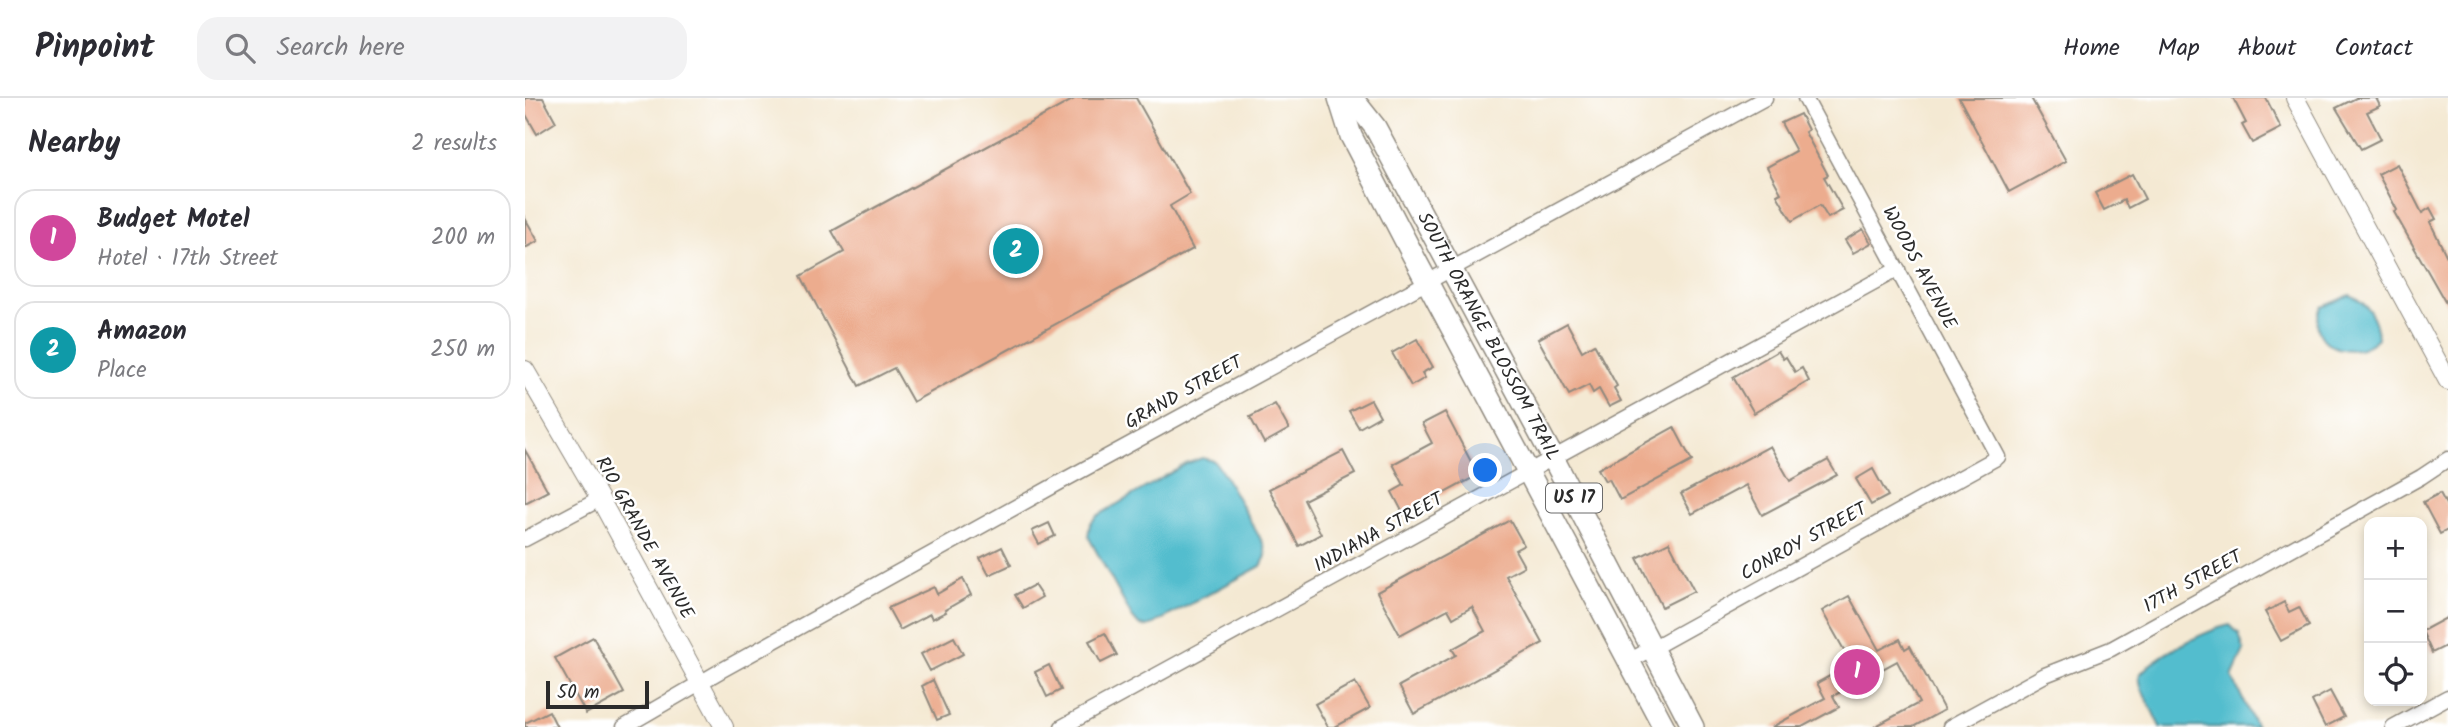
<!DOCTYPE html>
<html lang="en">
<head>
<meta charset="utf-8">
<style>
  :root { --surface:#fff; --page:#f2f2f3; --text:#2b2b33; --muted:#7c7c81; --line:#e1e1e2; --accent:#b5179e }
  body { margin:0; font-family:Kalam,sans-serif; background:var(--page); color:var(--text) }
  .controls { position:absolute; right:21px; bottom:21px; display:grid; overflow:hidden; border-radius:14px; box-shadow:0 4px 10px #0003 }
  .controls button { width:63px; height:63px; display:grid; place-items:center; padding:0; border:0; border-bottom:2px solid var(--line); background:var(--surface); color:var(--text); font:35px sans-serif }
  .scale { position:absolute; left:21px; bottom:18px; width:103px; box-sizing:border-box; padding-left:7px; border:4px solid #2b2b2b; border-top:0; font-size:19px; line-height:24px; white-space:nowrap; color:#2b2b2b; -webkit-text-stroke:5px #fff; paint-order:stroke }
  .you { position:absolute; left:961px; top:373px; width:24px; height:24px; margin:-18px; border:5px solid #fff; border-radius:50%; background:#1a73e8; box-shadow:0 0 0 10px #1a73e833 }
  .badge { display:grid; place-items:center; width:46px; height:46px; border-radius:50%; background:var(--accent); color:#fff; font-size:23px; font-weight:700 }
  .pin { position:absolute; translate:-50% -50%; border:4px solid #fff; box-shadow:0 2px 7px #0006 }
  .list { margin:0; padding:0; list-style:none }
  h2 { display:flex; justify-content:space-between; align-items:center; height:91px; margin:0; padding:0 28px; font-size:30px }
  h2 small { font-size:23px; font-weight:400; color:var(--muted) }
  .list li { display:grid; grid-template-columns:46px 1fr auto; gap:21px; align-items:center; box-sizing:border-box; height:98px; margin:0 14px 14px; padding:0 14px; border:2px solid var(--line); border-radius:21px }
  .list b { display:block; font-size:26px; white-space:nowrap }
  .list p { margin:0; font-size:23px; white-space:nowrap; color:var(--muted) }
  .list em { font-size:23px; font-style:normal; color:var(--muted) }
  .icon { flex:none; width:38px; height:38px; fill:none; stroke:currentColor; stroke-width:2; stroke-linecap:round; stroke-linejoin:round }
  .map { position:relative; flex:none; width:1923px; height:629px; overflow:hidden }
  header { display:flex; align-items:center; gap:42px; box-sizing:border-box; height:98px; padding:0 35px; background:var(--surface); border-bottom:2px solid var(--line) }
  header strong { font-size:33px }
  nav { display:flex; gap:38px; margin-inline-start:auto; font-size:24px }
  .search { width:490px; height:63px; background:var(--page); display:flex; align-items:center; gap:18px; box-sizing:border-box; padding:0 24px; border-radius:21px; color:var(--muted); font-size:26px }
  main { display:flex }
  aside { flex:1; background:var(--surface) }
  .map>svg:first-child { display:block }
</style>
</head>
<body>
<header>
<strong>Pinpoint</strong>
<div class="search"><svg class="icon" aria-label="search" viewBox="0 0 24 24"><circle cx="10" cy="10" r="6"/><path d="M15 15l6 6"/></svg>Search here</div>
<nav><a>Home</a><a>Map</a><a>About</a><a>Contact</a></nav>
</header>
<main>
<aside>
<h2>Nearby<small>2 results</small></h2>
<ul class="list">
<li><span class="badge" style="background:#d1479c">1</span><div><b>Budget Motel</b><p>Hotel · 17th Street</p></div><em>200 m</em></li>
<li><span class="badge" style="background:#0f9aa8">2</span><div><b>Amazon</b><p>Place</p></div><em>250 m</em></li>
</ul>
</aside>
<div class="map">
<svg width="1923" height="629" viewBox="0 0 1923 629">
  <rect width="100%" height="100%" fill="#fff"/>
  <filter id="ink" filterUnits="userSpaceOnUse"><feTurbulence type="fractalNoise" baseFrequency=".0143" numOctaves="2"/><feDisplacementMap in="SourceGraphic" scale="14" xChannelSelector="R" yChannelSelector="G"/><feConvolveMatrix kernelMatrix="1 2 1 2 8 2 1 2 1" color-interpolation-filters="sRGB"/></filter>
  <filter id="wash" filterUnits="userSpaceOnUse"><feTurbulence type="fractalNoise" baseFrequency=".00686" numOctaves="4" result="noise"/><feDisplacementMap in="SourceGraphic" scale="28" xChannelSelector="R" yChannelSelector="G"/><feGaussianBlur stdDeviation="1.57" result="paint"/><feColorMatrix in="noise" values="0 0 0 0 0 0 0 0 0 0 0 0 0 0 0 0 0 1.4 0 .05"/><feComposite in="paint" operator="in"/></filter>
  <g filter="url(#wash)">
    <rect width="100%" height="100%" fill="#f4e9d3"/>
    <!-- water -->
    <g fill="#52bdce" stroke="#3e747c" stroke-width="2">
      <path d="M 1825,197 C 1842,205 1852,220 1853,240 C 1828,266 1777,246 1797,209 Z"/>
      <path d="M 677,360 L 689,363 L 698,375 L 739,447 L 741,458 L 736,468 L 623,529 L 614,527 L 607,519 L 563,438 L 565,426 L 572,418 L 661,366 Z"/>
      <path d="M 1705,527 L 1714,536 L 1719,552 L 1707,579 L 1731,629 L 1635,629 L 1616,589 L 1614,578 C 1627,559 1682,532 1705,527 Z"/>
    </g>
    <g id="blocks">
      <!-- building -->
      <g fill="#ecac8e">
        <path d="M 0,0 L 18,0 L 31,24 L 12,36 L 0,15 Z"/>
        <path d="M 551,0 L 611,0 L 665,96 L 645,108 L 668,151 L 388,304 L 369,270 L 334,288 L 276,178 L 319,154 L 307,133 Z"/>
        <path d="M 1434,0 L 1506,0 L 1541,63 L 1484,94 Z"/>
        <path d="M 1708,0 L 1741,0 L 1756,30 L 1727,45 L 1717,27 L 1721,25 Z"/>
        <path d="M 1831,0 L 1851,0 L 1855,8 L 1842,14 L 1856,41 L 1836,51 L 1811,10 Z"/>
        <path d="M 1275,16 L 1283,32 L 1280,34 L 1303,77 L 1299,79 L 1318,112 L 1303,120 L 1295,107 L 1267,123 L 1252,97 L 1256,95 L 1242,69 L 1271,53 L 1256,25 Z"/>
        <path d="M 1872,66 L 1897,115 L 1905,110 L 1911,121 L 1905,124 L 1923,161 L 1923,209 L 1869,114 L 1872,112 L 1853,76 Z"/>
        <path d="M 1607,76 L 1620,101 L 1603,110 L 1599,102 L 1579,112 L 1570,95 Z"/>
        <path d="M 0,120 L 13,143 L 0,150 Z"/>
        <path d="M 1338,131 L 1346,145 L 1328,155 L 1320,142 Z"/>
        <path d="M 1042,225 L 1057,253 L 1069,246 L 1092,288 L 1089,290 L 1096,303 L 1084,309 L 1074,291 L 1068,295 L 1064,287 L 1044,297 L 1013,241 Z"/>
        <path d="M 892,241 L 908,269 L 897,275 L 900,280 L 886,288 L 867,255 Z"/>
        <path d="M 1253,253 L 1258,261 L 1261,259 L 1270,274 L 1277,270 L 1284,283 L 1229,315 L 1208,279 Z"/>
        <path d="M 846,302 L 855,318 L 834,330 L 824,313 Z"/>
        <path d="M 750,306 L 764,331 L 739,345 L 725,319 Z"/>
        <path d="M 920,314 L 953,377 L 879,417 L 867,394 L 879,387 L 868,366 L 907,345 L 897,326 Z"/>
        <path d="M 1149,329 L 1167,363 L 1095,402 L 1084,381 L 1080,383 L 1073,371 Z"/>
        <path d="M 1245,348 L 1265,383 L 1303,362 L 1312,377 L 1237,417 L 1221,387 L 1167,416 L 1156,396 Z"/>
        <path d="M 0,352 L 23,393 L 0,405 Z"/>
        <path d="M 818,353 L 830,376 L 779,402 L 796,436 L 774,448 L 744,391 Z"/>
        <path d="M 1348,371 L 1363,398 L 1346,407 L 1331,381 Z"/>
        <path d="M 1915,395 L 1923,410 L 1923,432 L 1915,436 L 1898,404 Z"/>
        <path d="M 985,422 L 999,447 L 990,452 L 999,468 L 981,478 L 1018,545 L 889,616 L 874,588 L 931,557 L 927,551 L 960,533 L 947,509 L 928,520 L 923,511 L 875,537 L 852,494 Z"/>
        <path d="M 524,425 L 530,438 L 514,446 L 507,433 Z"/>
        <path d="M 1144,444 L 1169,493 L 1137,509 L 1112,460 Z"/>
        <path d="M 477,449 L 486,467 L 464,477 L 455,460 Z"/>
        <path d="M 438,481 L 446,497 L 420,512 L 421,514 L 407,521 L 405,516 L 375,532 L 363,510 L 409,489 L 412,496 Z"/>
        <path d="M 509,487 L 517,499 L 498,510 L 490,497 Z"/>
        <path d="M 1324,498 L 1354,552 L 1375,541 L 1380,551 L 1385,548 L 1419,612 L 1388,629 L 1349,629 L 1394,605 L 1372,563 L 1308,598 L 1314,609 L 1277,629 L 1247,629 L 1300,600 L 1292,585 L 1327,566 L 1297,513 Z"/>
        <path d="M 1759,504 L 1764,514 L 1774,509 L 1784,528 L 1756,543 L 1740,514 Z"/>
        <path d="M 1923,519 L 1923,547 L 1907,555 L 1897,533 Z"/>
        <path d="M 580,535 L 592,557 L 576,565 L 564,543 Z"/>
        <path d="M 68,539 L 99,595 L 61,616 L 30,560 Z"/>
        <path d="M 429,539 L 438,556 L 405,573 L 396,556 Z"/>
        <path d="M 524,567 L 536,592 L 522,599 L 510,574 Z"/>
        <path d="M 408,582 L 424,617 L 412,622 L 397,588 Z"/>
        <path d="M 830,584 L 845,610 L 810,629 L 803,629 L 790,606 Z"/>
        <path d="M 1805,593 L 1819,619 L 1800,629 L 1787,603 Z"/>
        <path d="M 24,613 L 32,629 L 0,629 L 0,625 Z"/>
      </g>
    </g>
  </g>
  <g filter="url(#ink)">
    <use href="#blocks" fill-opacity="0" stroke="#908a7f" stroke-width="2"/>
    <g fill="none" stroke-linecap="round" stroke-linejoin="round">
      <defs>
        <g id="minor">
          <path d="M 0,441 L 75,401"/>
          <path d="M 1104,563 L 1473,359 L 1280,0"/>
          <path d="M 99,629 L 197,572 L 541,381 L 1240,0"/>
          <path d="M 537,629 L 1373,171"/>
          <path d="M 1425,629 L 1520,577 L 1586,551 L 1896,379 L 1923,361"/>
          <path d="M 1868,629 L 1923,599"/>
        </g>
        <g id="tertiary">
          <path d="M 1770,0 L 1923,283"/>
          <path d="M 0,272 L 75,401 L 199,629"/>
        </g>
        <g id="primary">
          <path d="M 814,0 L 826,38 L 891,163 L 1139,629"/>
          <path id="s1" d="M 827,0 L 850,29 L 1028,360 L 1168,629"/>
        </g>
      </defs>
      <!-- minor casing -->
      <use href="#minor" stroke="#908a7f" stroke-width="17"/>
      <!-- tertiary casing -->
      <use href="#tertiary" stroke="#908a7f" stroke-width="20"/>
      <!-- primary casing -->
      <use href="#primary" stroke="#908a7f" stroke-width="24"/>
      <!-- minor -->
      <use href="#minor" stroke="#fff" stroke-width="14"/>
      <!-- tertiary -->
      <use href="#tertiary" stroke="#fff" stroke-width="18"/>
      <!-- primary -->
      <use href="#primary" stroke="#fff" stroke-width="21"/>
    </g>
  </g>
  <g text-anchor="middle" dominant-baseline="central" stroke-width="5" stroke-linejoin="round" paint-order="stroke">
    <!-- shield labels -->
    <rect fill="#fff" stroke="#6b6b6b" stroke-width="2" x="1021" y="385.5" width="56" height="29" rx="5"/>
    <g font-size="18" font-weight="bold" fill="#2b2b2b">
      <text x="1049" y="400">US 17</text>
    </g>
    <!-- street labels -->
    <g font-size="19" fill="#2b2b2b" stroke="#fff">
      <text transform="translate(1394 170) rotate(62)">WOODS AVENUE</text>
      <text stroke="none"><textPath href="#s1" startOffset="275">SOUTH ORANGE BLOSSOM TRAIL</textPath></text>
      <text transform="translate(659 295) rotate(-29)">GRAND STREET</text>
      <text transform="translate(854 435) rotate(-29)">INDIANA STREET</text>
      <text transform="translate(119 440) rotate(61)">RIO GRANDE AVENUE</text>
      <text transform="translate(1279 444) rotate(-29)">CONROY STREET</text>
      <text transform="translate(1668 484) rotate(-29)">17TH STREET</text>
    </g>
  </g>
</svg>
<div class="controls">
<button>+</button>
<button>−</button>
<button><svg class="icon" aria-label="locate" viewBox="0 0 24 24"><circle cx="12" cy="12" r="6"/><path d="M12 2v4M12 18v4M2 12h4M18 12h4"/></svg></button>
</div>
<div class="scale">50 m</div>
<div class="you"></div>
<div class="pin badge" style="left:1332px;top:574px;background:#d1479c">1</div>
<div class="pin badge" style="left:491px;top:153px;background:#0f9aa8">2</div>
</div>
</main>
</body>
</html>
